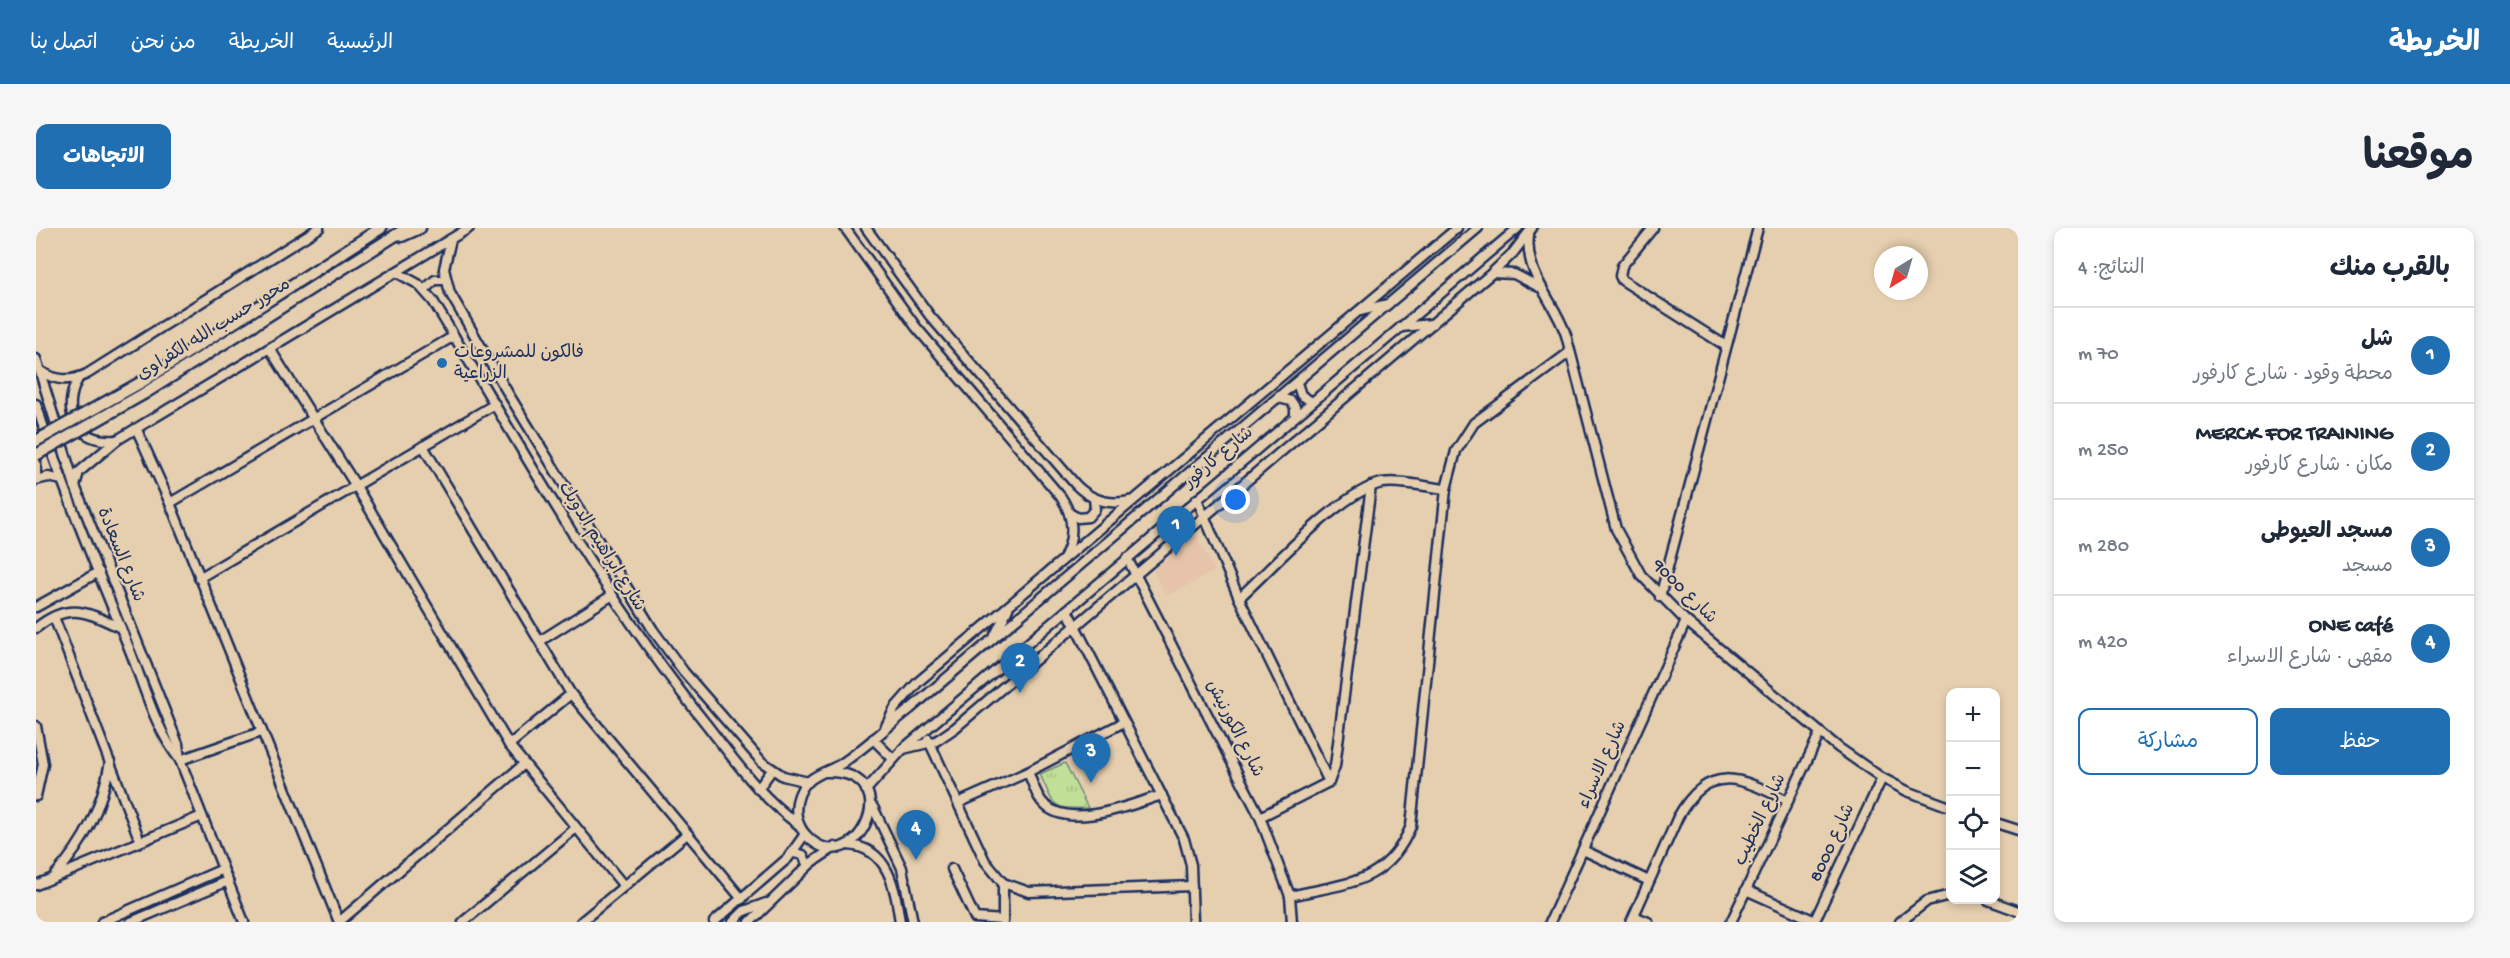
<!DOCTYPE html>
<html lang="ar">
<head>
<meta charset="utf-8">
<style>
  :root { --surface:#fff; --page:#f6f6f7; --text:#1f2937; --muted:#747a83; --line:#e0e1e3; --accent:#1f6fb2 }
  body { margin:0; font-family:"Gochi Hand","Playpen Sans Arabic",sans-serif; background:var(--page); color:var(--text); direction:rtl }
  .controls { position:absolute; right:18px; bottom:18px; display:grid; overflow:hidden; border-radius:12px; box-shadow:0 3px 9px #0003 }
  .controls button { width:54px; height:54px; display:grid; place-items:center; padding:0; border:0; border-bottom:2px solid var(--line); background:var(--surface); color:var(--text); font:30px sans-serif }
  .compass { position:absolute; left:1838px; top:18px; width:54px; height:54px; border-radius:50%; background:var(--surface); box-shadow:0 3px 9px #0003; rotate:217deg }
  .you { position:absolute; left:1200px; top:272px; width:21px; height:21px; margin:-15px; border:4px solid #fff; border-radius:50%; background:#1a73e8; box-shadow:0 0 0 9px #1a73e833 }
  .badge { display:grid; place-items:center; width:39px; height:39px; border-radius:50%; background:var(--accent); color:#fff; font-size:20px; font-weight:700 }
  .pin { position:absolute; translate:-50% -50px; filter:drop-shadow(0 2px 3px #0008) }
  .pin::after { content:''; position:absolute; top:32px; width:21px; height:18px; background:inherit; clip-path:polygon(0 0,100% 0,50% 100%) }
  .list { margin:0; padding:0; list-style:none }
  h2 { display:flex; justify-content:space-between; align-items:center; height:78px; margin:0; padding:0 24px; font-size:26px }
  h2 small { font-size:20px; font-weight:400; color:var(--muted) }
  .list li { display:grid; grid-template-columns:39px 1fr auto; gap:18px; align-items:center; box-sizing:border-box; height:96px; padding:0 24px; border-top:2px solid var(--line) }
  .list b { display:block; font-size:22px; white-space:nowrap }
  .list p { margin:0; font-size:20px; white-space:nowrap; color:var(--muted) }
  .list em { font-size:20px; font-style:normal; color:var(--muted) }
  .actions { display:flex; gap:12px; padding:18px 24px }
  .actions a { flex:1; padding:14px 0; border:2px solid var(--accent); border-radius:12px; text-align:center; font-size:21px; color:var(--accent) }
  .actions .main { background:var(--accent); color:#fff }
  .icon { flex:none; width:33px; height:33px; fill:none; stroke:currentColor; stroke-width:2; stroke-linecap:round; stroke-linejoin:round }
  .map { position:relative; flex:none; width:1982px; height:694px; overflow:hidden; direction:ltr; border-radius:12px }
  header { display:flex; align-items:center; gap:36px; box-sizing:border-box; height:84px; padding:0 30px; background:var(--accent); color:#fff }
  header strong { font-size:28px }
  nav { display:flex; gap:33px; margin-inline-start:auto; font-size:21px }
  .intro { display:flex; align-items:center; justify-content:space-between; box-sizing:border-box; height:144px; padding:0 36px }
  h1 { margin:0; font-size:42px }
  .button { padding:15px 27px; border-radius:12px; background:var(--accent); color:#fff; font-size:21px; font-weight:700 }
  main { display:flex; gap:36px; padding:0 36px }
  aside { flex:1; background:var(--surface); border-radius:12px; box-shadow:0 3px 9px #0003 }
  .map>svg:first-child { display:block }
</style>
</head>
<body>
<header>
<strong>الخريطة</strong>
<nav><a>الرئيسية</a><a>الخريطة</a><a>من نحن</a><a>اتصل بنا</a></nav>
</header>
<div class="intro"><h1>موقعنا</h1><a class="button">الاتجاهات</a></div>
<main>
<aside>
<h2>بالقرب منك<small>النتائج: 4</small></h2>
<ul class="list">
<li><span class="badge">1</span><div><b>شل</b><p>محطة وقود · شارع كارفور</p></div><em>70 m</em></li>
<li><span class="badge">2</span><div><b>MERCK FOR TRAINING</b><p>مكان · شارع كارفور</p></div><em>250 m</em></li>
<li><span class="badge">3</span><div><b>مسجد العيوطى</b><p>مسجد</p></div><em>280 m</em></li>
<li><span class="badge">4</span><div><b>ONE café</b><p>مقهى · شارع الاسراء</p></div><em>420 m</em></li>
</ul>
<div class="actions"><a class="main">حفظ</a><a>مشاركة</a></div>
</aside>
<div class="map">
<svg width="1982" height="694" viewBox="0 0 1982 694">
  <defs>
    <pattern id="grass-tufts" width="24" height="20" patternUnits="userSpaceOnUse" patternTransform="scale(1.5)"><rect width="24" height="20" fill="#c1df97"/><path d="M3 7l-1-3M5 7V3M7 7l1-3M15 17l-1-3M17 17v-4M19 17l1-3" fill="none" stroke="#a5c085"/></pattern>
  </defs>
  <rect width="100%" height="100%" fill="#e6cfaf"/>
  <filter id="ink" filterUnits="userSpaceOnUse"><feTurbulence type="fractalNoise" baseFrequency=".0167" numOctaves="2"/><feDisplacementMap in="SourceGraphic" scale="12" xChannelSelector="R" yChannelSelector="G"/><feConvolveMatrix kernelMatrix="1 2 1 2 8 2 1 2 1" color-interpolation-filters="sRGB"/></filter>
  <g filter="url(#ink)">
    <!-- built -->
    <path fill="#e6c4ab" d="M 1158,303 L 1179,343 L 1130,368 L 1117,342 Z"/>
    <!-- grass -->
    <path fill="url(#grass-tufts)" stroke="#6e877a" stroke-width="1.5" d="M 1029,535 L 1052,580 C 1014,581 1019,579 1004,546 Z"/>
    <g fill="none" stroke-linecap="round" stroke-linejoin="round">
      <defs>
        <g id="minor">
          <path d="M 809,0 L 880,99 L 1025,269 C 1037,287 1039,308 1029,328"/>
          <path d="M 830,0 L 894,88 L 1040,257 C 1056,273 1075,278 1097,272"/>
          <path d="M 1617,0 L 1586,38 L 1584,48 L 1586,52 L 1690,118"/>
          <path d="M 1493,7 C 1488,46 1518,72 1530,107 L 1580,301 L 1605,347 L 1650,393 L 1803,520 L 1846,550 L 1871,563 L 1914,579"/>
          <path d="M 415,11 L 408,41 L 414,65 L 473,167 L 617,402 L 648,444 L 726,534 L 747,548 L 772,554"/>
          <path d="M 360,44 L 382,56 L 397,73 C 484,217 565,366 671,497 C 699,533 725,570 763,597"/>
          <path d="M 1456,45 L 1478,46 L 1503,59"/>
          <path d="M 388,62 L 399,52 L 409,52"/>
          <path d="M 1324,83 L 1352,76"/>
          <path d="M 1365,99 L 1396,96"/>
          <path d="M 234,121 L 320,258 L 473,517 L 588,658"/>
          <path d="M 0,131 L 39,258 L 142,516 L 144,531"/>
          <path d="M 4,143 C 20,153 34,154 51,146 L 283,0"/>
          <path d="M 43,149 C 23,184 41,216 81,212"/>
          <path d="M 1261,155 L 1265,167 L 1276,174"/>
          <path d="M 1243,170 L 1255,173 L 1259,179 L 1259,187"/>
          <path d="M 0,176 C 26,259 60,339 93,420 C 108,457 119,501 144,532 L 208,694"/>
          <path d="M 101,202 L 134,275 L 303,694"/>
          <path d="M 387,218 L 535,466 L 706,671"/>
          <path d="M 0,230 L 0,249"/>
          <path d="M 0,252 L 12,249 L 26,252"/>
          <path d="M 39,258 L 43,244 L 81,212 L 433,0"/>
          <path d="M 1161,271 L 1203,370 L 1293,554"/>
          <path d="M 134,275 L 418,108"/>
          <path d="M 1033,285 L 1042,290 L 1052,289 L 1059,281 L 1058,270"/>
          <path d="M 1091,330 L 1224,589 L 1254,668 L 1256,694"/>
          <path d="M 163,350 L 459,176"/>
          <path d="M 1624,369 L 1722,0"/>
          <path d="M 1203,370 C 1236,340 1304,264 1346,255 C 1364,252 1390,259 1410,261"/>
          <path d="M 0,379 L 63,344"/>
          <path d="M 1031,382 L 1148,611 L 1155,637 L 1157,694"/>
          <path d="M 18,389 L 104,613"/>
          <path d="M 0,400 C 33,373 51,384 85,400"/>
          <path d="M 959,407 L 972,381"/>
          <path d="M 504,413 L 575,368"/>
          <path d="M 0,498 L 7,536 L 0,568"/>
          <path d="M 849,500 L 859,480 L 882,454 L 1421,0"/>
          <path d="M 837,511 L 856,530"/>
          <path d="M 892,511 L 949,633 L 967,655 L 993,664 L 1156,658"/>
          <path d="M 473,517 L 535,466"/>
          <path d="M 867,521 L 900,513 L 919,500 L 1456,45 L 1477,25 L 1496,0"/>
          <path d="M 144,532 L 225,504"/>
          <path d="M 791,544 C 876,543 817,661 769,606 C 760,595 758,580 763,567 C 765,562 768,556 773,553 C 782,545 795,542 805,536 C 829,520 851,499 874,481 L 1442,0"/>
          <path d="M 992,544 C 997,555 1000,569 1009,577 C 1035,602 1097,576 1126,567"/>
          <path d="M 722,561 L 736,542"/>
          <path d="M 830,562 L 867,521 L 1482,0"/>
          <path d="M 922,575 L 992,544 L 1088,494"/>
          <path d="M 837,579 L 866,640 L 877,694"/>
          <path d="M 1224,589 L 1293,554 L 1299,538 L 1335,258"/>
          <path d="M 1960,595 L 1982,602"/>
          <path d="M 811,617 C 853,619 859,660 864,694"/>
          <path d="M 1547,622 L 1613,653"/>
          <path d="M 758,625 L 767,627 L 772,638"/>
          <path d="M 916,641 L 939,690 L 967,692"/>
          <path d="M 19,647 C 49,614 66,579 74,534"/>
          <path d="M 967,655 L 967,694"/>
          <path d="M 0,657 L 166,588"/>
          <path d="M 1710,662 L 1779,693"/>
          <path d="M 1254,668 C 1309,655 1351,657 1375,598 L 1410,261 L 1420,223 L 1438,195 L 1534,124"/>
          <path d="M 1952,672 L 1982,683"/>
          <path d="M 1598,688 L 1612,694"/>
          <path d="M 66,694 L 187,641"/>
          <path d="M 95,694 L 192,653"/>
          <path d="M 303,694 L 487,537"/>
          <path d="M 427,694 L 540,600"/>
          <path d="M 545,694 L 651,606"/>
          <path d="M 678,694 L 752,630 L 769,606"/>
          <path d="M 697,694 L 708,683 L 730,675"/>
          <path d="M 714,694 L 775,635 L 799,619"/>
          <path d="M 1514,694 L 1650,393"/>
          <path d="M 1595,694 L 1642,589 C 1673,533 1705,550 1752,573"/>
          <path d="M 1695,694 L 1784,505"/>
          <path d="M 1778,694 L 1846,550"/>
          <path d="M 1864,694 L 1891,673 L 1914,667"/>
        </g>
        <g id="major">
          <path d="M 366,8 L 384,0"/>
          <path d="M 104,155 L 345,0"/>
          <path d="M 109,165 L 371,0"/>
        </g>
      </defs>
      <!-- minor casing -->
      <use href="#minor" stroke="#1b2f5e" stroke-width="13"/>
      <!-- major casing -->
      <use href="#major" stroke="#1b2f5e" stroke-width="15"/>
      <!-- minor -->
      <use href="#minor" stroke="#e6cfaf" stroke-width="8"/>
      <!-- major -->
      <use href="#major" stroke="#e6cfaf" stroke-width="10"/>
      <defs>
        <g id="major-bridge">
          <path d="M 0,213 L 104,155"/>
          <path d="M 0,227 L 109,165"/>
        </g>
      </defs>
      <!-- major-bridge casing -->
      <use href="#major-bridge" stroke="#1b2f5e" stroke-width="15" stroke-linecap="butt"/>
      <!-- major-bridge -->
      <use href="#major-bridge" stroke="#e6cfaf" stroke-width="10"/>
    </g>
  </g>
  <!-- markers -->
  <circle fill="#1f6fb2" stroke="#e6cfaf" stroke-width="2" cx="406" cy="135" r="6"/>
  <g text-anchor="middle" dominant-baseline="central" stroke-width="4.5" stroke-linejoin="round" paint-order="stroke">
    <!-- street labels -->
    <g font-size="18" fill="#1b2f5e" stroke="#e6cfaf">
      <text transform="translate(178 102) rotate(-32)">محور حسب الله الكفراوى</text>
      <text transform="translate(1183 230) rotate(-40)">شارع كارفور</text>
      <text transform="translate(565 319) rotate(58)">شارع ابراهيم الدوبك</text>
      <text transform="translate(84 327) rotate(68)">شارع السعادة</text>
      <text transform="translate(1648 364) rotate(45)">شارع 9000</text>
      <text transform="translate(1198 501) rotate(63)">شارع الكورنيش</text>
      <text transform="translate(1567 537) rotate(-66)">شارع الاسراء</text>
      <text transform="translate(1725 592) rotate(-65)">شارع الخطيب</text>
      <text transform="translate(1797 615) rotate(-65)">شارع 8000</text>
    </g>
    <!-- poi labels -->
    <g font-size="18" fill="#1b2f5e" stroke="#e6cfaf" text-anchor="start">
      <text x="418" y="125">فالكون للمشروعات<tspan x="418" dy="21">الزراعية</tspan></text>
    </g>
  </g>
</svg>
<div class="controls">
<button>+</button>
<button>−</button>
<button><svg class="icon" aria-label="locate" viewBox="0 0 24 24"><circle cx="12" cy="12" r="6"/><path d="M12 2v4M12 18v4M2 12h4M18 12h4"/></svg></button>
<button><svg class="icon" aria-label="layers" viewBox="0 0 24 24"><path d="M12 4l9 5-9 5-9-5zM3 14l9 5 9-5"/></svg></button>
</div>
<svg class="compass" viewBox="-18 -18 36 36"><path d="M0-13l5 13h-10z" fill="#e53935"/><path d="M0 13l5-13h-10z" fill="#747a83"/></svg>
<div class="you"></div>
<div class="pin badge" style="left:1140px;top:328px">1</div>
<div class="pin badge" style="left:984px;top:465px">2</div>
<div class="pin badge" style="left:1055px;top:555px">3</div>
<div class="pin badge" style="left:880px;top:632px">4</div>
</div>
</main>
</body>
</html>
